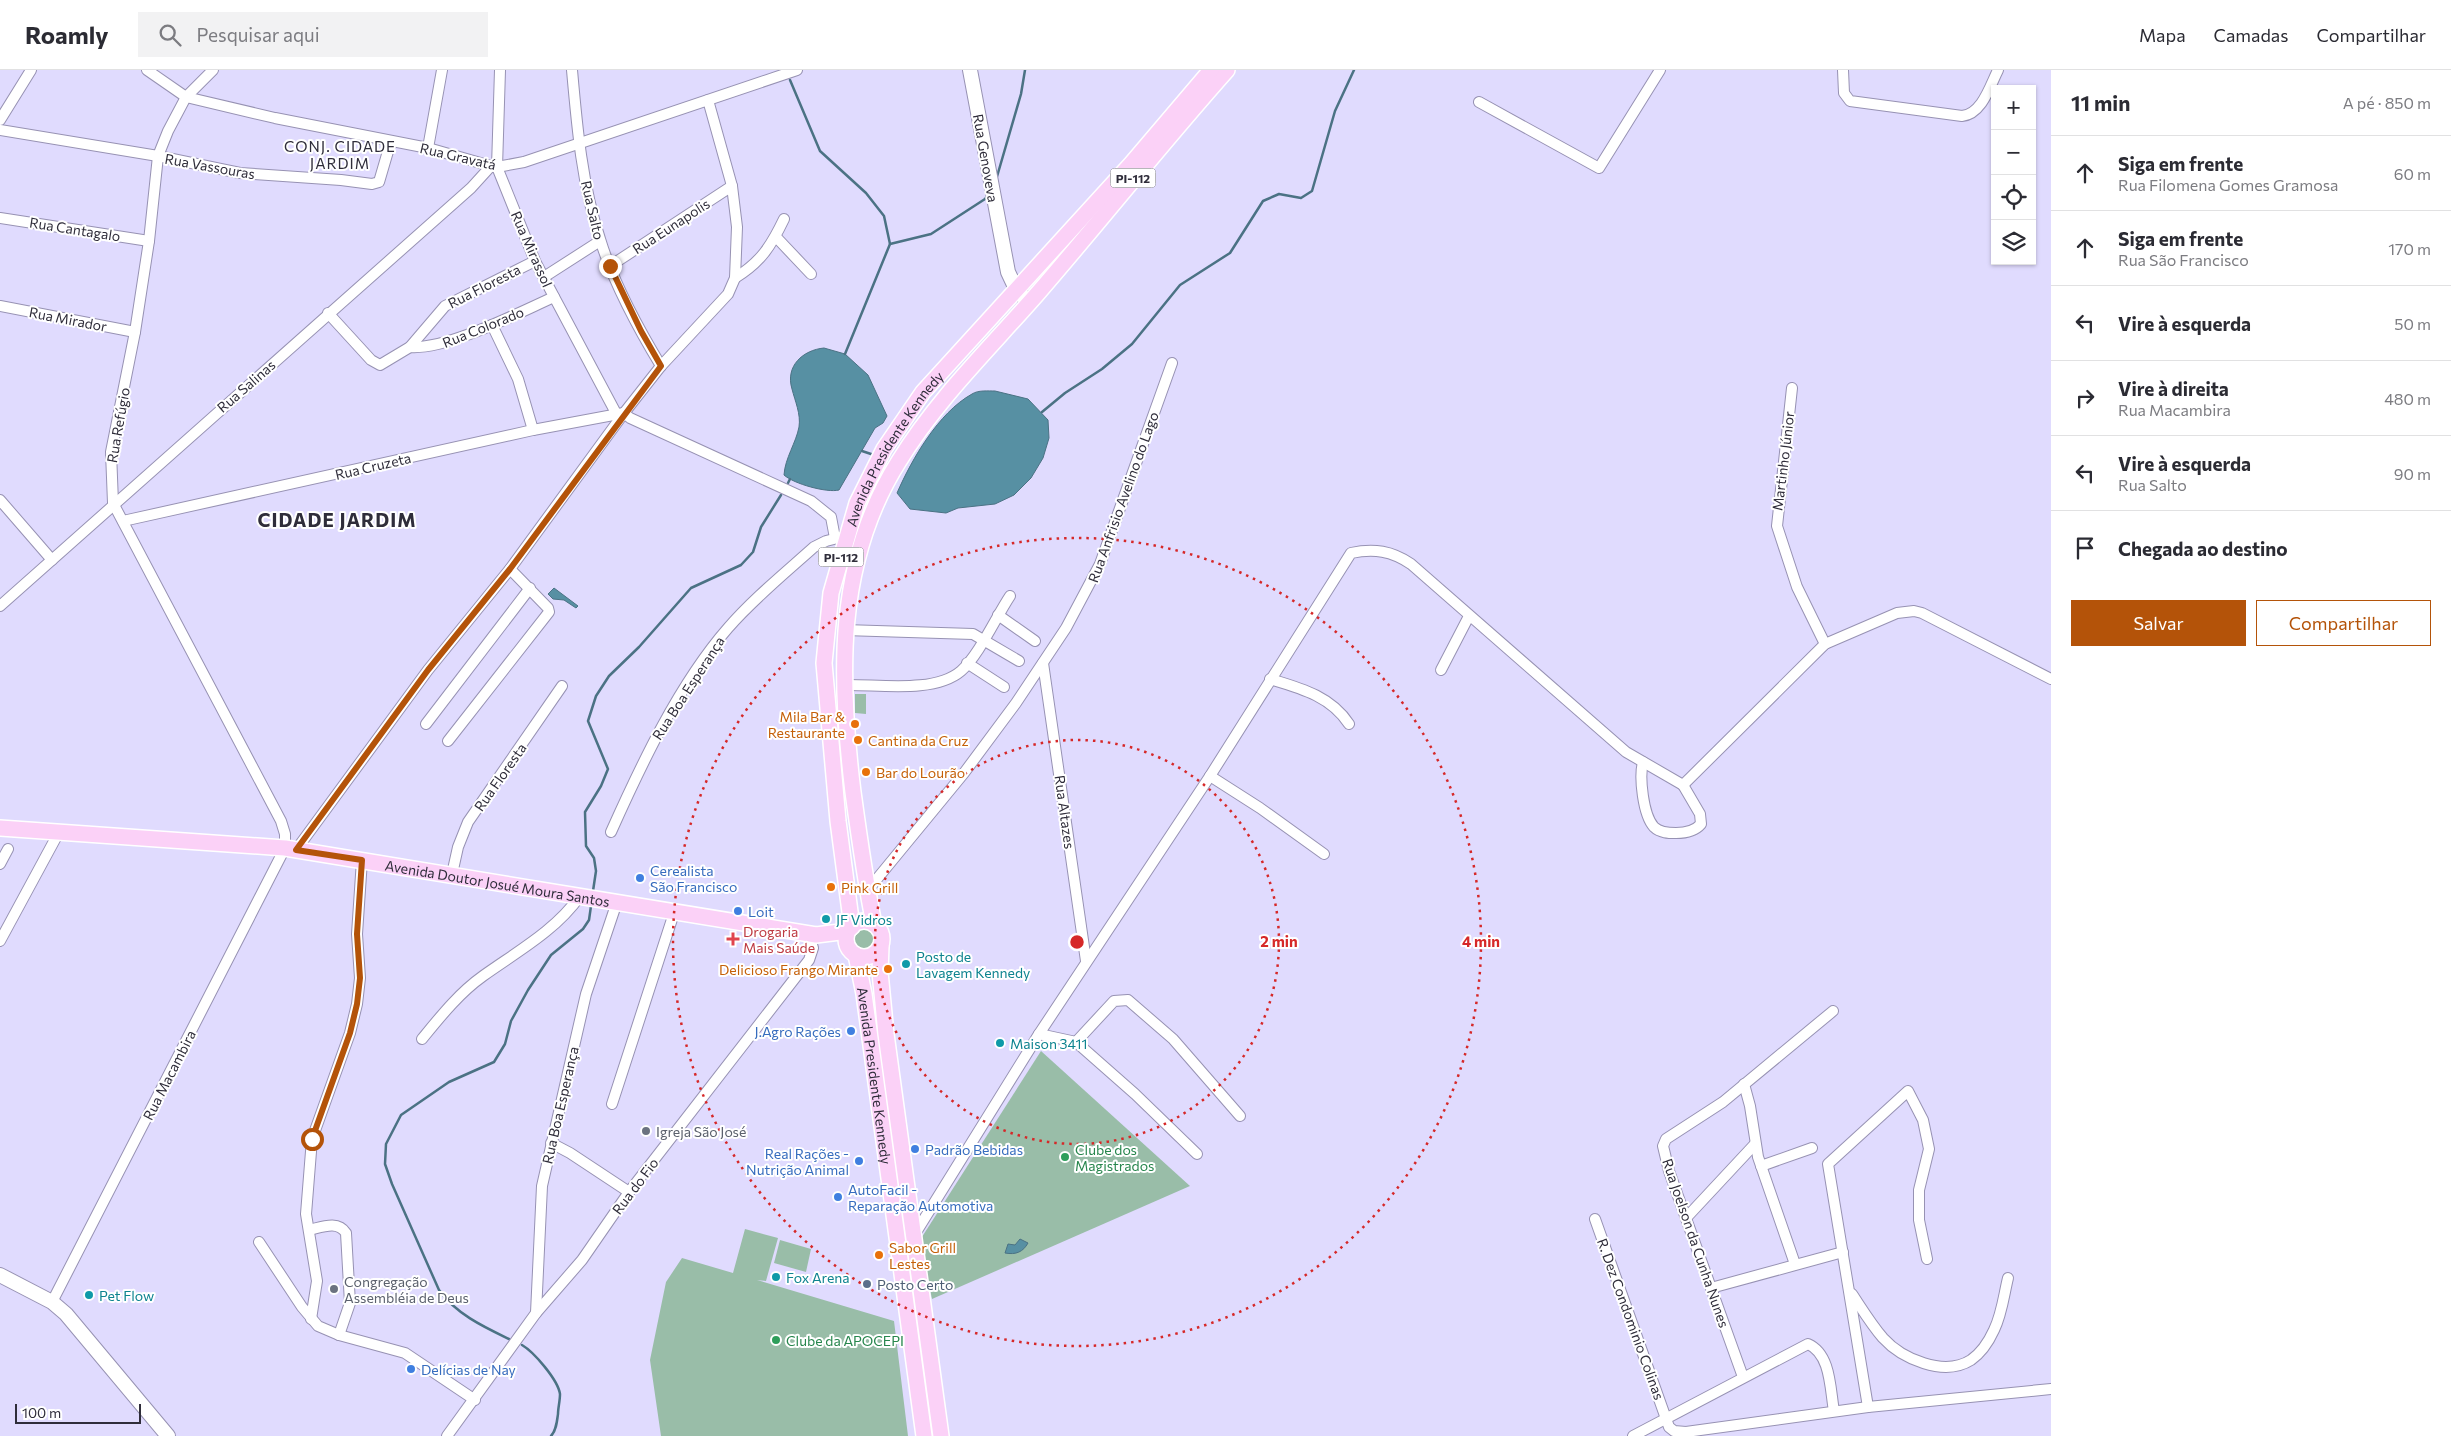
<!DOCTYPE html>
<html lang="pt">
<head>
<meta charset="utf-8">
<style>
  :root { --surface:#fff; --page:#f2f2f3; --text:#2b2b33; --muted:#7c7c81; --line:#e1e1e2; --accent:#b45309 }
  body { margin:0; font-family:Commissioner,sans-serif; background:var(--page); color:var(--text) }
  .controls { position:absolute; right:15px; top:15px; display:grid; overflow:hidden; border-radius:0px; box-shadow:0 1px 4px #0004 }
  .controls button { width:45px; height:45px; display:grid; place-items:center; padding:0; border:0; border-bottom:1px solid var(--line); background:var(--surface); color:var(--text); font:25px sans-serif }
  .scale { position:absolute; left:15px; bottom:12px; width:126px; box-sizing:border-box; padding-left:5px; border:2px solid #2f2d3a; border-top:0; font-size:14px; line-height:18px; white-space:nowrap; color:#2f2d3a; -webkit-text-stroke:4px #fff; paint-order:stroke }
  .stop { position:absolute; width:15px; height:15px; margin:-11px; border:4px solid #b45309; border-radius:50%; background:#fff }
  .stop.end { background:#b45309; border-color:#fff; box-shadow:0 1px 5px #0008 }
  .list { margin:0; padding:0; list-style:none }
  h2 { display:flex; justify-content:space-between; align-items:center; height:65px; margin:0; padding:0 20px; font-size:21px }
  h2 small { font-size:16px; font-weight:400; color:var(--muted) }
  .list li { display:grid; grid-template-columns:32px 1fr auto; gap:15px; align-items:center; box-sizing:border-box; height:75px; padding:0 20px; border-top:1px solid var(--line) }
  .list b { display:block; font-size:19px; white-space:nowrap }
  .list p { margin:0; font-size:16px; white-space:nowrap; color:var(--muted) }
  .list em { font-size:16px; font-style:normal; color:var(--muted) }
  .actions { display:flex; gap:10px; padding:15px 20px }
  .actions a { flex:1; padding:11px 0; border:1px solid var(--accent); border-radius:0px; text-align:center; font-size:18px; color:var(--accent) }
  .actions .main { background:var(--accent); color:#fff }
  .icon { flex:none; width:28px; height:28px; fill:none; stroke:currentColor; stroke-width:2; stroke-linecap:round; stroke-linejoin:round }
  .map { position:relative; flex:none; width:2051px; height:1366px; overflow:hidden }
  header { display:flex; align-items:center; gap:30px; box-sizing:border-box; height:70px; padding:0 25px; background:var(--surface); border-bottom:1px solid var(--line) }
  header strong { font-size:24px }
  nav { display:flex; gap:28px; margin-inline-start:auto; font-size:18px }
  .search { width:350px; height:45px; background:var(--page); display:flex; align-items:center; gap:12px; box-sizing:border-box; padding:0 18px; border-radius:0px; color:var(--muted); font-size:19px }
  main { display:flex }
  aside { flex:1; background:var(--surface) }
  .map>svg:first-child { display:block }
</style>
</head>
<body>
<header>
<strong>Roamly</strong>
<div class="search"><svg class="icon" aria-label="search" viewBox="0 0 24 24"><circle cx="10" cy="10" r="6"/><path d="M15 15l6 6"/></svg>Pesquisar aqui</div>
<nav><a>Mapa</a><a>Camadas</a><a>Compartilhar</a></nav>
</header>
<main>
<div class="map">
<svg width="2051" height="1366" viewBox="0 0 2051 1366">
  <rect width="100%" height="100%" fill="#e0dbfe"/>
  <!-- green -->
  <g fill="#99bda8">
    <path d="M 855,624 L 866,624 L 866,644 L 855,643 Z"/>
    <circle cx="864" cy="869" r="13"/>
    <path d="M 1041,981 L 1190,1116 L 932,1229 L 920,1170 Z"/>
    <path d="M 745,1159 L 778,1168 L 766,1211 L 757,1210 L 894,1251 L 908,1366 L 661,1366 L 650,1290 L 666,1212 L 682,1188 L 733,1203 Z"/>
    <path d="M 780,1170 L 811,1179 L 806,1202 L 774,1193 Z"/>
  </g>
  <!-- water -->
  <g fill="#5790a3" stroke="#4b7284">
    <path d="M 824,278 L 845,284 L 868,305 L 887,346 L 883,353 L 875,358 L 839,420 C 827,423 794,414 784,405 C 785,388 796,373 799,357 C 801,344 795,331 792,319 C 785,296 803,280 824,278 Z"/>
    <path d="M 995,321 L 1028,329 L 1048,350 L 1049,368 L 1043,388 L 1031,408 L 1014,425 L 995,434 L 958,438 L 946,443 L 910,439 L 897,423 C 912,389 938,343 972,324 C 978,320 988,321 995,321 Z"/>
    <path d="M 554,518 L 578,536 L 576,538 L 564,530 L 553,529 L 548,524 Z"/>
    <path d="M 1020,1169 L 1028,1173 C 1023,1182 1016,1185 1005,1183 L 1008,1174 L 1015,1175 Z"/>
  </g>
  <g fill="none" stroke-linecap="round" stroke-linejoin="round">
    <!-- stream -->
    <g stroke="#4b7284" stroke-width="2.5">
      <path d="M 790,10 L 820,81 L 866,123 L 884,146 L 890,174 L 845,284"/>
      <path d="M 996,110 L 1021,24 L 1025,0"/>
      <path d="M 890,174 L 931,164 L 985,129 L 988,125"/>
      <path d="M 1042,342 L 1065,323 L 1102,299 L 1132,274 L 1180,215 L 1230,183 L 1263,131 L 1279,124 L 1301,128 L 1312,121 L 1335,41 L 1354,0"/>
      <path d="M 862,381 L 874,385"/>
      <path d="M 788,413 L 790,409"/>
      <path d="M 593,821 L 596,801 L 594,788 L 586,776 L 585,742 L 601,716 L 608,699 L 588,651 L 596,626 L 609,606 L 639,577 L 691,518 L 741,495 L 753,482 L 761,457 L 781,425"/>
      <path d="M 509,1269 C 484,1257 456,1244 439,1220 L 392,1114 L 385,1094 L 386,1074 L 401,1045 L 449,1012 L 494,992 L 505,974 L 511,951 L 528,920 L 551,885 L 583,859 L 589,850 L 591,836"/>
      <path d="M 522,1275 C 534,1282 558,1310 560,1324 C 560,1331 558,1338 558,1344 C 557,1352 556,1361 551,1366"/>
    </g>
    <defs>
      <g id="street">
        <path d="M 147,0 L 186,27 L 275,48 L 428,78 L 491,96 L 497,97 L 524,92 L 797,0"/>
        <path d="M 500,0 L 497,97 L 535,191 L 617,345"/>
        <path d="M 572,0 C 577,57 582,115 600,169 C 613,212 638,258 661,296"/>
        <path d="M 1843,0 L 1844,23 L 1850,31 L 1962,46 C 1982,44 1990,16 1998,0"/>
        <path d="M 1479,32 L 1599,98 L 1660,0"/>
        <path d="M 0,50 L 31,0"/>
        <path d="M 0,60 L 158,86 L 240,103 L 341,110 L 372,114 L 379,112 L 391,71"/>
        <path d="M 428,78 L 442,0"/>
        <path d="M 0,148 L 149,171"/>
        <path d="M 776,167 L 811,204"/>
        <path d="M 610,196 L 732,116"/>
        <path d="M 544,207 L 600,171"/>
        <path d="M 735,208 C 761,192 771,176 784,149"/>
        <path d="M 0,236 L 135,262"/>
        <path d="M 328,243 L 371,290 L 380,295 L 410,277 L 445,236 L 535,191"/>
        <path d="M 492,255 L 518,309 L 533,360"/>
        <path d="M 410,277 C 447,280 518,243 554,227"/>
        <path d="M 1792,318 L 1777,456 L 1797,517 L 1825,574"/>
        <path d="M 624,343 L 630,348 L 811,431 L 831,447 L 835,468"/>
        <path d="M 0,430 L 52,490"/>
        <path d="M 123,451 L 533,360 L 624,343"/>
        <path d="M 0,536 L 471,118 L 491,96"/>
        <path d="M 998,545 L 1035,571"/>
        <path d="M 844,560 L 973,564 L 1019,591"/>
        <path d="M 967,593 L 1004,617"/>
        <path d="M 1043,593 L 1086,891"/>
        <path d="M 1441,600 L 1469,546"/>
        <path d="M 1270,609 C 1300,618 1331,626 1349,654"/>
        <path d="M 844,615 C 877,614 934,624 961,601 C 979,585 996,547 1010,526"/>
        <path d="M 426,654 L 530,518"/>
        <path d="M 448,671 L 549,542 L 548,538 L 510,499"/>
        <path d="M 1643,692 C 1639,707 1643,745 1654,757 C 1660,763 1669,763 1676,763 C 1686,763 1695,761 1701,754 L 1700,744 L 1683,715"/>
        <path d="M 1210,706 L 1260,738 L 1324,784"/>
        <path d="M 611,762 C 641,695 679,614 728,558 C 753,529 785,503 814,477 L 826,471 L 846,466"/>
        <path d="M 296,780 L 428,600 L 510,499 L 624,343 L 661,296 L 728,224 L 735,208 L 737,157 L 732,116 L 708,30"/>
        <path d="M 0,794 L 8,779"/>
        <path d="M 452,804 L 458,777 L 468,752 L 562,616"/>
        <path d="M 867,821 L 964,703 L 1016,633 L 1066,558 L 1100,494 L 1172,293"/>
        <path d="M 0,871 L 59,762"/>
        <path d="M 1039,964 L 1076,972 L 1135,1024 L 1197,1084"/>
        <path d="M 422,969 C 440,947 459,923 483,906 C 518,881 555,861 580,826"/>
        <path d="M 1076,972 L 1114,931 L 1128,930 L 1173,969 L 1240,1046"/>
        <path d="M 1744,1014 L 1750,1036 L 1758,1087 L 1795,1194"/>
        <path d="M 612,1034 L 674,843"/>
        <path d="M 551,1073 L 570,1083 L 629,1122"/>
        <path d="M 1761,1096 L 1812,1078"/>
        <path d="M 1686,1148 L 1755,1074"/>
        <path d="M 1595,1149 L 1669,1357 L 1674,1361 L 1686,1362 L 1868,1337 L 2051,1319"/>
        <path d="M 309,1160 C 322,1157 338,1150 346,1163 L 350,1233 L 339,1265"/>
        <path d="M 913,1167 L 1039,964 L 1210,706 L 1351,483 C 1374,478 1392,481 1411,494 L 1626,682 L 1683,715 L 1825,574 L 1897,543 L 1914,541 L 1922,543 L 2051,609"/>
        <path d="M 259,1172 L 302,1237 L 318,1256 L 339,1265 L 405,1283 L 475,1330"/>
        <path d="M 1711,1218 L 1843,1182"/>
        <path d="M 1852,1224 C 1862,1239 1871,1254 1883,1268 C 1902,1289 1944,1307 1971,1290 C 1981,1283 1989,1271 1994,1260 C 2002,1244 2004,1224 2008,1208"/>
        <path d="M 52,1232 L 285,778 L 285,764 L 281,751 L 113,433 L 111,382 L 135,262 L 149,171 L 158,86 L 168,61 L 186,27 L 213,0"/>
        <path d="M 536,1243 L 542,1116 L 586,924 L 617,832"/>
        <path d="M 311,1249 L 317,1211 L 306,1144 L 312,1069 L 350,963 L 357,934 L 360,908 L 357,864 L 362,790"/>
        <path d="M 1743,1307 L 1669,1101 L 1663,1076 L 1666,1069 L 1723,1032 L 1833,941"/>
        <path d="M 1868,1337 L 1828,1094 L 1908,1021 L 1923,1050 L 1929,1079 L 1919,1120 L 1919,1150 L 1927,1189"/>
        <path d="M 447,1366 L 536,1243 L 582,1190 L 629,1122 L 809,890 L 813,878 L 809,864"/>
        <path d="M 1633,1366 L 1808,1274 C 1831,1284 1830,1319 1834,1341"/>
      </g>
      <g id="secondary">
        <path d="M 970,0 L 1008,202 L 1016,219 L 1029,233"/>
        <path d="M 0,1205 L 52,1232 L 66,1244 L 168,1366"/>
      </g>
      <g id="primary">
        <path id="s1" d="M 0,758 L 285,778 L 816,865 L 848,861"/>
        <circle cx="864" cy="869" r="18"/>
        <path d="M 874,854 C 865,810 859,766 853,722 C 839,608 835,492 899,391 C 937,329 990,278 1038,223 C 1102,149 1162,73 1227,0"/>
        <path id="s2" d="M 852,857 L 838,751 L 824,593 L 831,523 L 857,433 L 884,379 L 923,322 L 1131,94 L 1211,0"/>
        <path d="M 881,876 L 880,902 L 886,964 L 941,1366"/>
        <path id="s3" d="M 856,885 L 864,924 L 924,1366"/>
      </g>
    </defs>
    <!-- street casing -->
    <use href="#street" stroke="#9792b3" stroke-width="12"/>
    <!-- secondary casing -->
    <use href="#secondary" stroke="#9792b3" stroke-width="16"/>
    <!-- primary casing -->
    <use href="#primary" stroke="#fff" stroke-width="18"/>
    <!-- street -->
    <use href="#street" stroke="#fff" stroke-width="10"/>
    <!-- secondary -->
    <use href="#secondary" stroke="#fff" stroke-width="14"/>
    <!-- primary -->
    <use href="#primary" stroke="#fbd1f7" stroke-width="15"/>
  </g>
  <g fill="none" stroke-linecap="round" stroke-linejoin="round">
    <!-- route -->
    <path stroke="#b45309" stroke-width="6" d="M 312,1069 L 350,963 L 357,934 L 360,908 L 357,864 L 362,790 L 296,780 L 428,600 L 510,499 L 661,296 L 641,261 L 610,196"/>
  </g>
  <!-- distance rings -->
  <g fill="none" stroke="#d62828" stroke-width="2.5" stroke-dasharray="2.5 5">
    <circle cx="1077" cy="872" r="202"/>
    <circle cx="1077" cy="872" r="404"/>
  </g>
  <!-- markers -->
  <g fill="#e8710a" stroke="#fff" stroke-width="2">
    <circle cx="855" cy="654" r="5"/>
    <circle cx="858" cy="670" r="5"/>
    <circle cx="866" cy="702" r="5"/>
    <circle cx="831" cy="817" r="5"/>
    <circle cx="888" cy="899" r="5"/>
    <circle cx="879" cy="1185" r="5"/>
  </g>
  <g fill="#3f7fe0" stroke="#fff" stroke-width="2">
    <circle cx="640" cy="808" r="5"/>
    <circle cx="738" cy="841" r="5"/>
    <circle cx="851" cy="961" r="5"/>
    <circle cx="915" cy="1079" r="5"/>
    <circle cx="859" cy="1091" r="5"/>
    <circle cx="838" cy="1127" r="5"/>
    <circle cx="411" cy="1299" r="5"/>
  </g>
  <g fill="#0f9aa8" stroke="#fff" stroke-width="2">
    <circle cx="826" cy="849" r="5"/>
    <circle cx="906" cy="894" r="5"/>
    <circle cx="1000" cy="973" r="5"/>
    <circle cx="776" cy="1207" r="5"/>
    <circle cx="89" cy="1225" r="5"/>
  </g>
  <path fill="#e0444e" stroke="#fff" stroke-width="2" d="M730.5 861.5h5v5h5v5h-5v5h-5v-5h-5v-5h5z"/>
  <g fill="#6b7280" stroke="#fff" stroke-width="2">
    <circle cx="646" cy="1061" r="5"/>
    <circle cx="334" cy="1219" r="5"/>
  </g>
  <g fill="#2e9e5b" stroke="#fff" stroke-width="2">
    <circle cx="1065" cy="1087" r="5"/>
    <circle cx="776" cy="1270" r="5"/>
  </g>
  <circle fill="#5c6f8a" stroke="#fff" stroke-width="2" cx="867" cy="1214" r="5"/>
  <g text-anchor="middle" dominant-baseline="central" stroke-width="4" stroke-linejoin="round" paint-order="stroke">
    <!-- shield labels -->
    <g fill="#fff" stroke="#6d6c75" stroke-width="1">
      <rect x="1110.5" y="98.5" width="45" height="19" rx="4"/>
      <rect x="818.5" y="477.5" width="45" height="19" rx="4"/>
    </g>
    <g font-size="12" font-weight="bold" fill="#2f2d3a">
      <text x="1133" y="108">PI-112</text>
      <text x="841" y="487">PI-112</text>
    </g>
    <!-- street labels -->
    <g font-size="14" fill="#2f2d3a" stroke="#fff">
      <text transform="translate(458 86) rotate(13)">Rua Gravatá</text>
      <text transform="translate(986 88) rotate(80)">Rua Genoveva</text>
      <text transform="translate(210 96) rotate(10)">Rua Vassouras</text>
      <text transform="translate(593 140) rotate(77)">Rua Salto</text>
      <text transform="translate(671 156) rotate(-33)">Rua Eunapolis</text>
      <text transform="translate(75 159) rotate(9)">Rua Cantagalo</text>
      <text transform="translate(532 179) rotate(66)">Rua Mirassol</text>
      <text transform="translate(484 216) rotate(-27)">Rua Floresta</text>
      <text transform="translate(68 249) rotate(11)">Rua Mirador</text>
      <text transform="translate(483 257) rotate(-22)">Rua Colorado</text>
      <text transform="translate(246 316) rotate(-41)">Rua Salinas</text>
      <text transform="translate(118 355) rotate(-80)">Rua Refúgio</text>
      <text stroke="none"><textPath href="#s2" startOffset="495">Avenida Presidente Kennedy</textPath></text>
      <text transform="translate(1783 391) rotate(-83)">Martinho Júnior</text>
      <text transform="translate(373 396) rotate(-13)">Rua Cruzeta</text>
      <text transform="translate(1123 427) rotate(-70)">Rua Anfrisio Avelino do Lago</text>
      <text transform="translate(688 618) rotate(-57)">Rua Boa Esperança</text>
      <text transform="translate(500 707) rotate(-55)">Rua Floresta</text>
      <text transform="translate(1065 742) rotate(82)">Rua Altazes</text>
      <text stroke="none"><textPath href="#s1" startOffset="501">Avenida Doutor Josué Moura Santos</textPath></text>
      <text transform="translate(169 1005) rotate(-63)">Rua Macambira</text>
      <text stroke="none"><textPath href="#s3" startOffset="122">Avenida Presidente Kennedy</textPath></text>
      <text transform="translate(560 1035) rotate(-77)">Rua Boa Esperança</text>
      <text transform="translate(635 1116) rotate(-53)">Rua do Fio</text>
      <text transform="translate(1696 1173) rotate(71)">Rua Joelson da Cunha Nunes</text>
      <text transform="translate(1631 1249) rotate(70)">R. Dez Condominio Colinas</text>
    </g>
    <!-- food labels -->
    <g font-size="14" fill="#c56008" stroke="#fff" text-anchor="start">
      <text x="845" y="646" text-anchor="end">Mila Bar &amp;<tspan x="845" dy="16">Restaurante</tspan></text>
      <text x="868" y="670">Cantina da Cruz</text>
      <text x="876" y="702">Bar do Lourão</text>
      <text x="841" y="817">Pink Grill</text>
      <text x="878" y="899" text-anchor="end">Delicioso Frango Mirante</text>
      <text x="889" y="1177">Sabor Grill<tspan x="889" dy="16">Lestes</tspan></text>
    </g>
    <!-- shop labels -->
    <g font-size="14" fill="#366cbe" stroke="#fff" text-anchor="start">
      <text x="650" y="800">Cerealista<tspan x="650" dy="16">São Francisco</tspan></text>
      <text x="748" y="841">Loit</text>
      <text x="841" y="961" text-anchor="end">J.Agro Rações</text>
      <text x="925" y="1079">Padrão Bebidas</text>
      <text x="849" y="1083" text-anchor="end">Real Rações -<tspan x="849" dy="16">Nutrição Animal</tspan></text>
      <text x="848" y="1119">AutoFacil -<tspan x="848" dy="16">Reparação Automotiva</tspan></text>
      <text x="421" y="1299">Delícias de Nay</text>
    </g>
    <!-- culture labels -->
    <g font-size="14" fill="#0d838f" stroke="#fff" text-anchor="start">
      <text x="836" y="849">JF Vidros</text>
      <text x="916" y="886">Posto de<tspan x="916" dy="16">Lavagem Kennedy</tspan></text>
      <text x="1010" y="973">Maison 3411</text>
      <text x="786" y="1207">Fox Arena</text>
      <text x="99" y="1225">Pet Flow</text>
    </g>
    <!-- health labels -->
    <g font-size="14" fill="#be3a42" stroke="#fff" text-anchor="start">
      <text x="743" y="861">Drogaria<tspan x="743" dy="16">Mais Saúde</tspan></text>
    </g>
    <!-- worship labels -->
    <g font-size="14" fill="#5b616d" stroke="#fff" text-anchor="start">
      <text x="656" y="1061">Igreja São José</text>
      <text x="344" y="1211">Congregação<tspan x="344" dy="16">Assembléia de Deus</tspan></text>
    </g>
    <!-- leisure labels -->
    <g font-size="14" fill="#27864d" stroke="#fff" text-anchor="start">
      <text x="1075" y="1079">Clube dos<tspan x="1075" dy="16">Magistrados</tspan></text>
      <text x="786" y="1270">Clube da APOCEPI</text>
    </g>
    <!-- service labels -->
    <g font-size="14" fill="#4e5e75" stroke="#fff" text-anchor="start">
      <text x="877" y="1214">Posto Certo</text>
    </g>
    <!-- neighbourhood labels -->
    <g font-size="15" letter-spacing="1" fill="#2f2d3a" stroke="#fff">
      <text x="340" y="76">CONJ. CIDADE<tspan x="340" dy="17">JARDIM</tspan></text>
    </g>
    <!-- district labels -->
    <g font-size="19" font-weight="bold" letter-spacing="1" fill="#2f2d3a" stroke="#fff">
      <text x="337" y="449">CIDADE JARDIM</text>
    </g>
  </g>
  <circle cx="1077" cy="872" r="8" fill="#d62828" stroke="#fff" stroke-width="2.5"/>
  <g font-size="15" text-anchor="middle" font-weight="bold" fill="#d62828" stroke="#fff" stroke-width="4" stroke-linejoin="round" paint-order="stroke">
    <text x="1279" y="877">2 min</text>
    <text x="1481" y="877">4 min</text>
  </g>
</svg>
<div class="controls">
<button>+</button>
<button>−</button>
<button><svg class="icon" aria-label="locate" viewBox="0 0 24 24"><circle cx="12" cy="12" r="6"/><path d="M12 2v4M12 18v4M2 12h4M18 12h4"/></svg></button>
<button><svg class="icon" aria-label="layers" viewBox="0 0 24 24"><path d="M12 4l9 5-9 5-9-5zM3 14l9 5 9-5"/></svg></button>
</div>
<div class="scale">100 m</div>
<div class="stop" style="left:312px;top:1069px"></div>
<div class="stop end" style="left:610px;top:196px"></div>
</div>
<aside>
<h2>11 min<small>A pé · 850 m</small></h2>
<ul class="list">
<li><svg class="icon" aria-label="ahead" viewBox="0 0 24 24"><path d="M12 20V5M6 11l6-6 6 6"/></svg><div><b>Siga em frente</b><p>Rua Filomena Gomes Gramosa</p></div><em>60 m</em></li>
<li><svg class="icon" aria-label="ahead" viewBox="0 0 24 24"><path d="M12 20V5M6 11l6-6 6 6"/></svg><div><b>Siga em frente</b><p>Rua São Francisco</p></div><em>170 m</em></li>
<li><svg class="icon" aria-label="left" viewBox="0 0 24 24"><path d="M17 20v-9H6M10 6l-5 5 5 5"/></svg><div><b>Vire à esquerda</b></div><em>50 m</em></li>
<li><svg class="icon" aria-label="right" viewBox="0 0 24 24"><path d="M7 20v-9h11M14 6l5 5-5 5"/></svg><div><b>Vire à direita</b><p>Rua Macambira</p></div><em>480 m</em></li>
<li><svg class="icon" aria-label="left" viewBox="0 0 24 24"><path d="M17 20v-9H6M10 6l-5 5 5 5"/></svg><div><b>Vire à esquerda</b><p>Rua Salto</p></div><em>90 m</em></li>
<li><svg class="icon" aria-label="arrive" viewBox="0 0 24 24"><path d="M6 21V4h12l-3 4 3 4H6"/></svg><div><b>Chegada ao destino</b></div></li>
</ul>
<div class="actions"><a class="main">Salvar</a><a>Compartilhar</a></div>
</aside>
</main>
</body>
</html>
